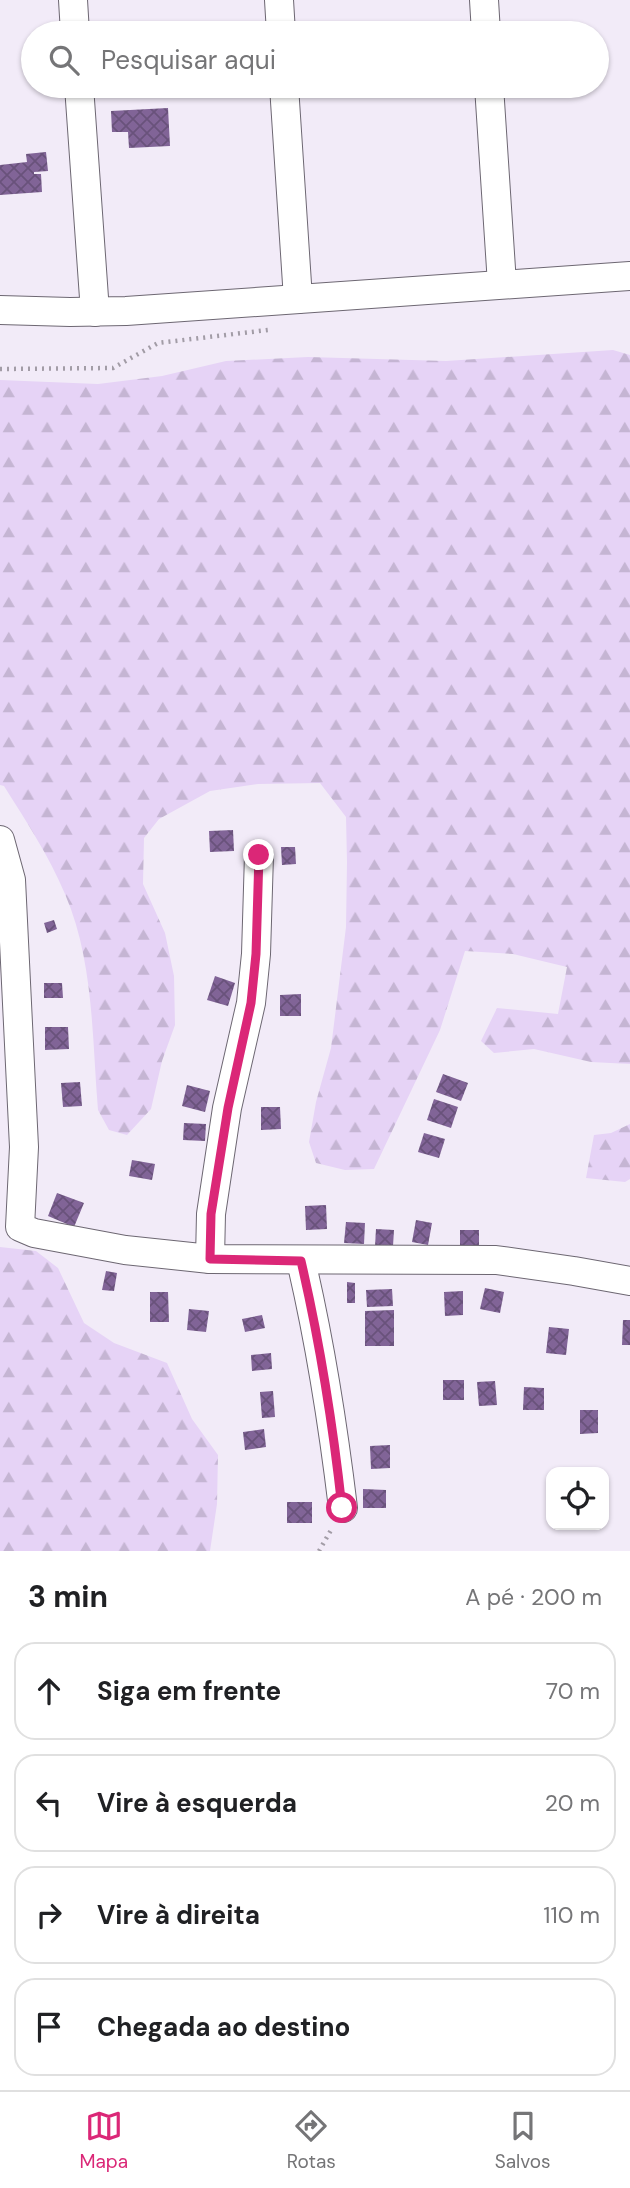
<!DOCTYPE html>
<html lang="pt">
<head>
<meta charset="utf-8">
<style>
  :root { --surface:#fff; --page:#f6f6f6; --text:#202124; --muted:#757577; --line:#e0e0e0; --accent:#db2777 }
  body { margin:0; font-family:"DM Sans",sans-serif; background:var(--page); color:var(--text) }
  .controls { position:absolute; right:21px; bottom:21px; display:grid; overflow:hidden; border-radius:14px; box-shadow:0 2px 5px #0004 }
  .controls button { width:63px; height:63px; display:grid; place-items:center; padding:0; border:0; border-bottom:2px solid var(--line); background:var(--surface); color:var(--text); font:35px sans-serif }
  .stop { position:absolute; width:21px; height:21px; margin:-16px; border:5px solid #db2777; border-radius:50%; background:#fff }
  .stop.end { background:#db2777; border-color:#fff; box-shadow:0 2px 7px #0008 }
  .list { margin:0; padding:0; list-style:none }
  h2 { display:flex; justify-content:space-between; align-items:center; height:91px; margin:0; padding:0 28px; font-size:30px }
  h2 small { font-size:23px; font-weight:400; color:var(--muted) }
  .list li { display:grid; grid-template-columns:46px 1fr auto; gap:21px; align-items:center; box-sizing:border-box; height:98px; margin:0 14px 14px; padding:0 14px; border:2px solid var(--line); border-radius:21px }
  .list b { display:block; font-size:26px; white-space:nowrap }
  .list em { font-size:23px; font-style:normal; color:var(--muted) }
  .icon { flex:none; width:38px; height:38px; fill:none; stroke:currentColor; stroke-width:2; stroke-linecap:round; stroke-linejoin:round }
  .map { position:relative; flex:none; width:630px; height:1551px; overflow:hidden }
  .search { position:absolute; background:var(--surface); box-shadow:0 2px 5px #0004; left:21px; right:21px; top:21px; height:77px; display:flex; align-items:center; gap:18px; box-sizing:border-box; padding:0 24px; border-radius:38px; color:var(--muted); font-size:26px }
  .sheet { height:539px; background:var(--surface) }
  nav { display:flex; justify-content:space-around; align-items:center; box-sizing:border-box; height:98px; border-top:2px solid var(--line); background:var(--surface); font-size:19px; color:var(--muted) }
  nav a { display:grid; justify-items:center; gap:4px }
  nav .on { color:var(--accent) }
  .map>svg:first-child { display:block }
</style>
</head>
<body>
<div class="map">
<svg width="630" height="1551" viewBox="0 0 630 1551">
  <defs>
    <pattern id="forest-firs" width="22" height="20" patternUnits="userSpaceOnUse" patternTransform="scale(1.75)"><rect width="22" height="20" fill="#e6d3f6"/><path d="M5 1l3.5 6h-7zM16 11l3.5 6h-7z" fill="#c5b5d3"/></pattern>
    <pattern id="building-cross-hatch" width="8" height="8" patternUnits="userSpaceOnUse" patternTransform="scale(1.75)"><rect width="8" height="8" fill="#816497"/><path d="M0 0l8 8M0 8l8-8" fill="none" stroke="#69527b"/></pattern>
  </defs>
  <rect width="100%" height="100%" fill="#f2ebf8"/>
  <!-- forest -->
  <g fill="url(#forest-firs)">
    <path d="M 613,350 L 630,355 L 630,1064 L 591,1062 L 534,1049 L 494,1053 L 481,1041 L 497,1008 L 558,1014 L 567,967 L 513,954 L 465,951 L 440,1030 L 374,1169 L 345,1170 L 316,1163 L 309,1142 L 316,1102 L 331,1048 L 346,927 L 347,862 L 346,817 L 320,783 L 258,784 L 210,791 L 159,819 L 144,838 L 143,884 L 165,933 L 174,976 L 175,1025 L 162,1061 L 151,1109 L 127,1135 L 109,1130 L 98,1110 C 92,1039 94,961 65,894 C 49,856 26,821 4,786 L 0,785 L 0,380 L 98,384 L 162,376 L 226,361 L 308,357 L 446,361 Z"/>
    <path d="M 630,1124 L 630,1179 L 625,1182 L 586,1178 L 594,1135 L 611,1133 Z"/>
    <path d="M 0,1247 L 36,1251 L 58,1268 L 84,1323 L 114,1343 L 167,1363 L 192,1419 L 218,1455 L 217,1504 L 210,1551 L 0,1551 Z"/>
  </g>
  <!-- building -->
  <g fill="url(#building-cross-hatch)">
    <path d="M 168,108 L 170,146 L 129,148 L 128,132 L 112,132 L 111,111 Z"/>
    <path d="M 46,152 L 48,171 L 34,172 L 34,174 L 41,174 L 42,192 L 0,195 L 0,165 L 27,162 L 26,154 Z"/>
    <path d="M 233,830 L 234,851 L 210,852 L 209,831 Z"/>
    <path d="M 281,847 L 295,847 L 296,864 L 282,865 Z"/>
    <path d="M 54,920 L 57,929 L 47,933 L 44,923 Z"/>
    <path d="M 215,976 L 235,983 L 228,1006 L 207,1000 Z"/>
    <path d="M 44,983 L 62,983 L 63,998 L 44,998 Z"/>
    <path d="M 301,994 L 301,1016 L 280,1016 L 280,995 Z"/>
    <path d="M 45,1027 L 68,1027 L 69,1049 L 45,1050 Z"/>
    <path d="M 443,1074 L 468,1083 L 461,1101 L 436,1092 Z"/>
    <path d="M 80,1082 L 82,1106 L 63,1107 L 61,1083 Z"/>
    <path d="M 187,1085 L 210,1091 L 205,1112 L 182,1106 Z"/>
    <path d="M 434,1099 L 458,1107 L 451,1128 L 427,1120 Z"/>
    <path d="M 261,1107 L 280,1107 L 281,1129 L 261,1130 Z"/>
    <path d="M 184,1123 L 206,1124 L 205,1141 L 183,1140 Z"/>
    <path d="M 424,1133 L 445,1139 L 439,1158 L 418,1152 Z"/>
    <path d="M 132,1160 L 155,1164 L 152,1180 L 129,1176 Z"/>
    <path d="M 57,1193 L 84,1203 L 74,1227 L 48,1216 Z"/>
    <path d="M 326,1205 L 327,1229 L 306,1230 L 305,1206 Z"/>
    <path d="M 416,1220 L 432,1223 L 428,1245 L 412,1242 Z"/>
    <path d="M 346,1222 L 365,1223 L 364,1244 L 344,1243 Z"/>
    <path d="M 376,1229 L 394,1230 L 393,1246 L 375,1246 Z"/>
    <path d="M 460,1230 L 479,1230 L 479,1245 L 460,1246 Z"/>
    <path d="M 106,1271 L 117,1273 L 114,1291 L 102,1290 Z"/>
    <path d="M 347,1282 L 355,1283 L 355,1303 L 347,1303 Z"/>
    <path d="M 485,1288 L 504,1292 L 500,1313 L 480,1309 Z"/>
    <path d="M 392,1289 L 393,1306 L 367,1307 L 366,1290 Z"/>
    <path d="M 463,1291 L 463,1315 L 445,1316 L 444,1292 Z"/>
    <path d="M 150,1292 L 168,1292 L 169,1322 L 150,1322 Z"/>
    <path d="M 189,1309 L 209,1311 L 206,1332 L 187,1330 Z"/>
    <path d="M 394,1310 L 394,1346 L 365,1346 L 365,1311 Z"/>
    <path d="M 262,1315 L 265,1328 L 245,1332 L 242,1319 Z"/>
    <path d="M 623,1320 L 630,1320 L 630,1345 L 622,1345 Z"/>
    <path d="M 549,1327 L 569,1329 L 566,1355 L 546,1353 Z"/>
    <path d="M 271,1353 L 272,1369 L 252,1371 L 251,1355 Z"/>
    <rect x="443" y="1380" width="21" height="20"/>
    <path d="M 495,1381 L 497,1405 L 479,1406 L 477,1382 Z"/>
    <path d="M 524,1387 L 544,1388 L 544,1410 L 523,1410 Z"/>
    <path d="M 273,1391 L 275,1417 L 262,1418 L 260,1392 Z"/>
    <path d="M 580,1410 L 598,1410 L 598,1433 L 580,1434 Z"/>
    <path d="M 264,1429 L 266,1447 L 245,1450 L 243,1432 Z"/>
    <path d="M 390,1445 L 390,1468 L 371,1469 L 370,1446 Z"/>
    <path d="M 363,1489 L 386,1490 L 386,1508 L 363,1508 Z"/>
    <rect x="287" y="1502" width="25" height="21"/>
  </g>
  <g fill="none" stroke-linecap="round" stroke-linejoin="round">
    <defs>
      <g id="street">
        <path d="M 73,0 L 75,33"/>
        <path d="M 279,0 L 281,33"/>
        <path d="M 484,0 L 486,33"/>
        <path d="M 79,86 L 95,312"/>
        <path d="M 284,86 L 298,299"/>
        <path d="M 489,86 L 502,284"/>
        <path d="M 0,310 L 70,312 L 126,311 L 630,276"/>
        <path d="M 0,840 L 11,880 L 24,1147 L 20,1227 L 34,1233 L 125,1250 L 210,1259 L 496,1260 L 574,1271 L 630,1281"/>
        <path d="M 210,1259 L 211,1214 L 227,1108 L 251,1003 L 256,954 L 259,855"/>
        <path d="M 301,1261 C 320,1342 333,1425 343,1508"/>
      </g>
    </defs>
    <!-- street casing -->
    <use href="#street" stroke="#6d6772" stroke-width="30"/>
    <!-- path -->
    <g stroke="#a29ca6" stroke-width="4.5" stroke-dasharray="2 5" stroke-linecap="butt">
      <path d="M 0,369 L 113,368 L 158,343 L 268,330"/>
      <path d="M 319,1551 L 331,1530"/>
    </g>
    <!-- street -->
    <use href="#street" stroke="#fff" stroke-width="28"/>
  </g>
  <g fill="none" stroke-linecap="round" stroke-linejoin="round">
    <!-- route -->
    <path stroke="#db2777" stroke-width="9" d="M 259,855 L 256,954 L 251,1003 L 228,1108 L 211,1214 L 210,1259 L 301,1261 C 320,1343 333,1425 342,1508"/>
  </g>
</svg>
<div class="controls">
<button><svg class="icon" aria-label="locate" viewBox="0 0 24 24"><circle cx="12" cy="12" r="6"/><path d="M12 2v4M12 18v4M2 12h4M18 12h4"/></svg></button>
</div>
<div class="stop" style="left:342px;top:1508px"></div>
<div class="stop end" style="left:259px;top:855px"></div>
<div class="search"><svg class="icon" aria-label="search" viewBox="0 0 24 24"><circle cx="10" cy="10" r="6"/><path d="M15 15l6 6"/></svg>Pesquisar aqui</div>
</div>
<section class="sheet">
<h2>3 min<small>A pé · 200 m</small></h2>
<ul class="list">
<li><svg class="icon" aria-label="ahead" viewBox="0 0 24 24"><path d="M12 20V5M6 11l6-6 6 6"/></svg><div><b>Siga em frente</b></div><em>70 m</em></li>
<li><svg class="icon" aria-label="left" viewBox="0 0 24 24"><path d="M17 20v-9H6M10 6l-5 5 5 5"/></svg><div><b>Vire à esquerda</b></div><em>20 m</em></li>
<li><svg class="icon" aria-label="right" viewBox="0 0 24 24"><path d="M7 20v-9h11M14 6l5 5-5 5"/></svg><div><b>Vire à direita</b></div><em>110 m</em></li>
<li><svg class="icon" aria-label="arrive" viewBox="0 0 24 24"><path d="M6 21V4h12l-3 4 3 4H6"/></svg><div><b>Chegada ao destino</b></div></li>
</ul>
</section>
<nav>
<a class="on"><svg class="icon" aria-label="map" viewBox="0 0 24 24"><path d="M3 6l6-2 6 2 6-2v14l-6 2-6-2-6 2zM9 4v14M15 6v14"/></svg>Mapa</a>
<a><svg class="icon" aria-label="directions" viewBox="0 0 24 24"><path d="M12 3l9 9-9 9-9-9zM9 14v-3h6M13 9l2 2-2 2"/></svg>Rotas</a>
<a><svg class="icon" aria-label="saved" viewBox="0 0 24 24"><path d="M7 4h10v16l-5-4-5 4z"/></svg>Salvos</a>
</nav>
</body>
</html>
